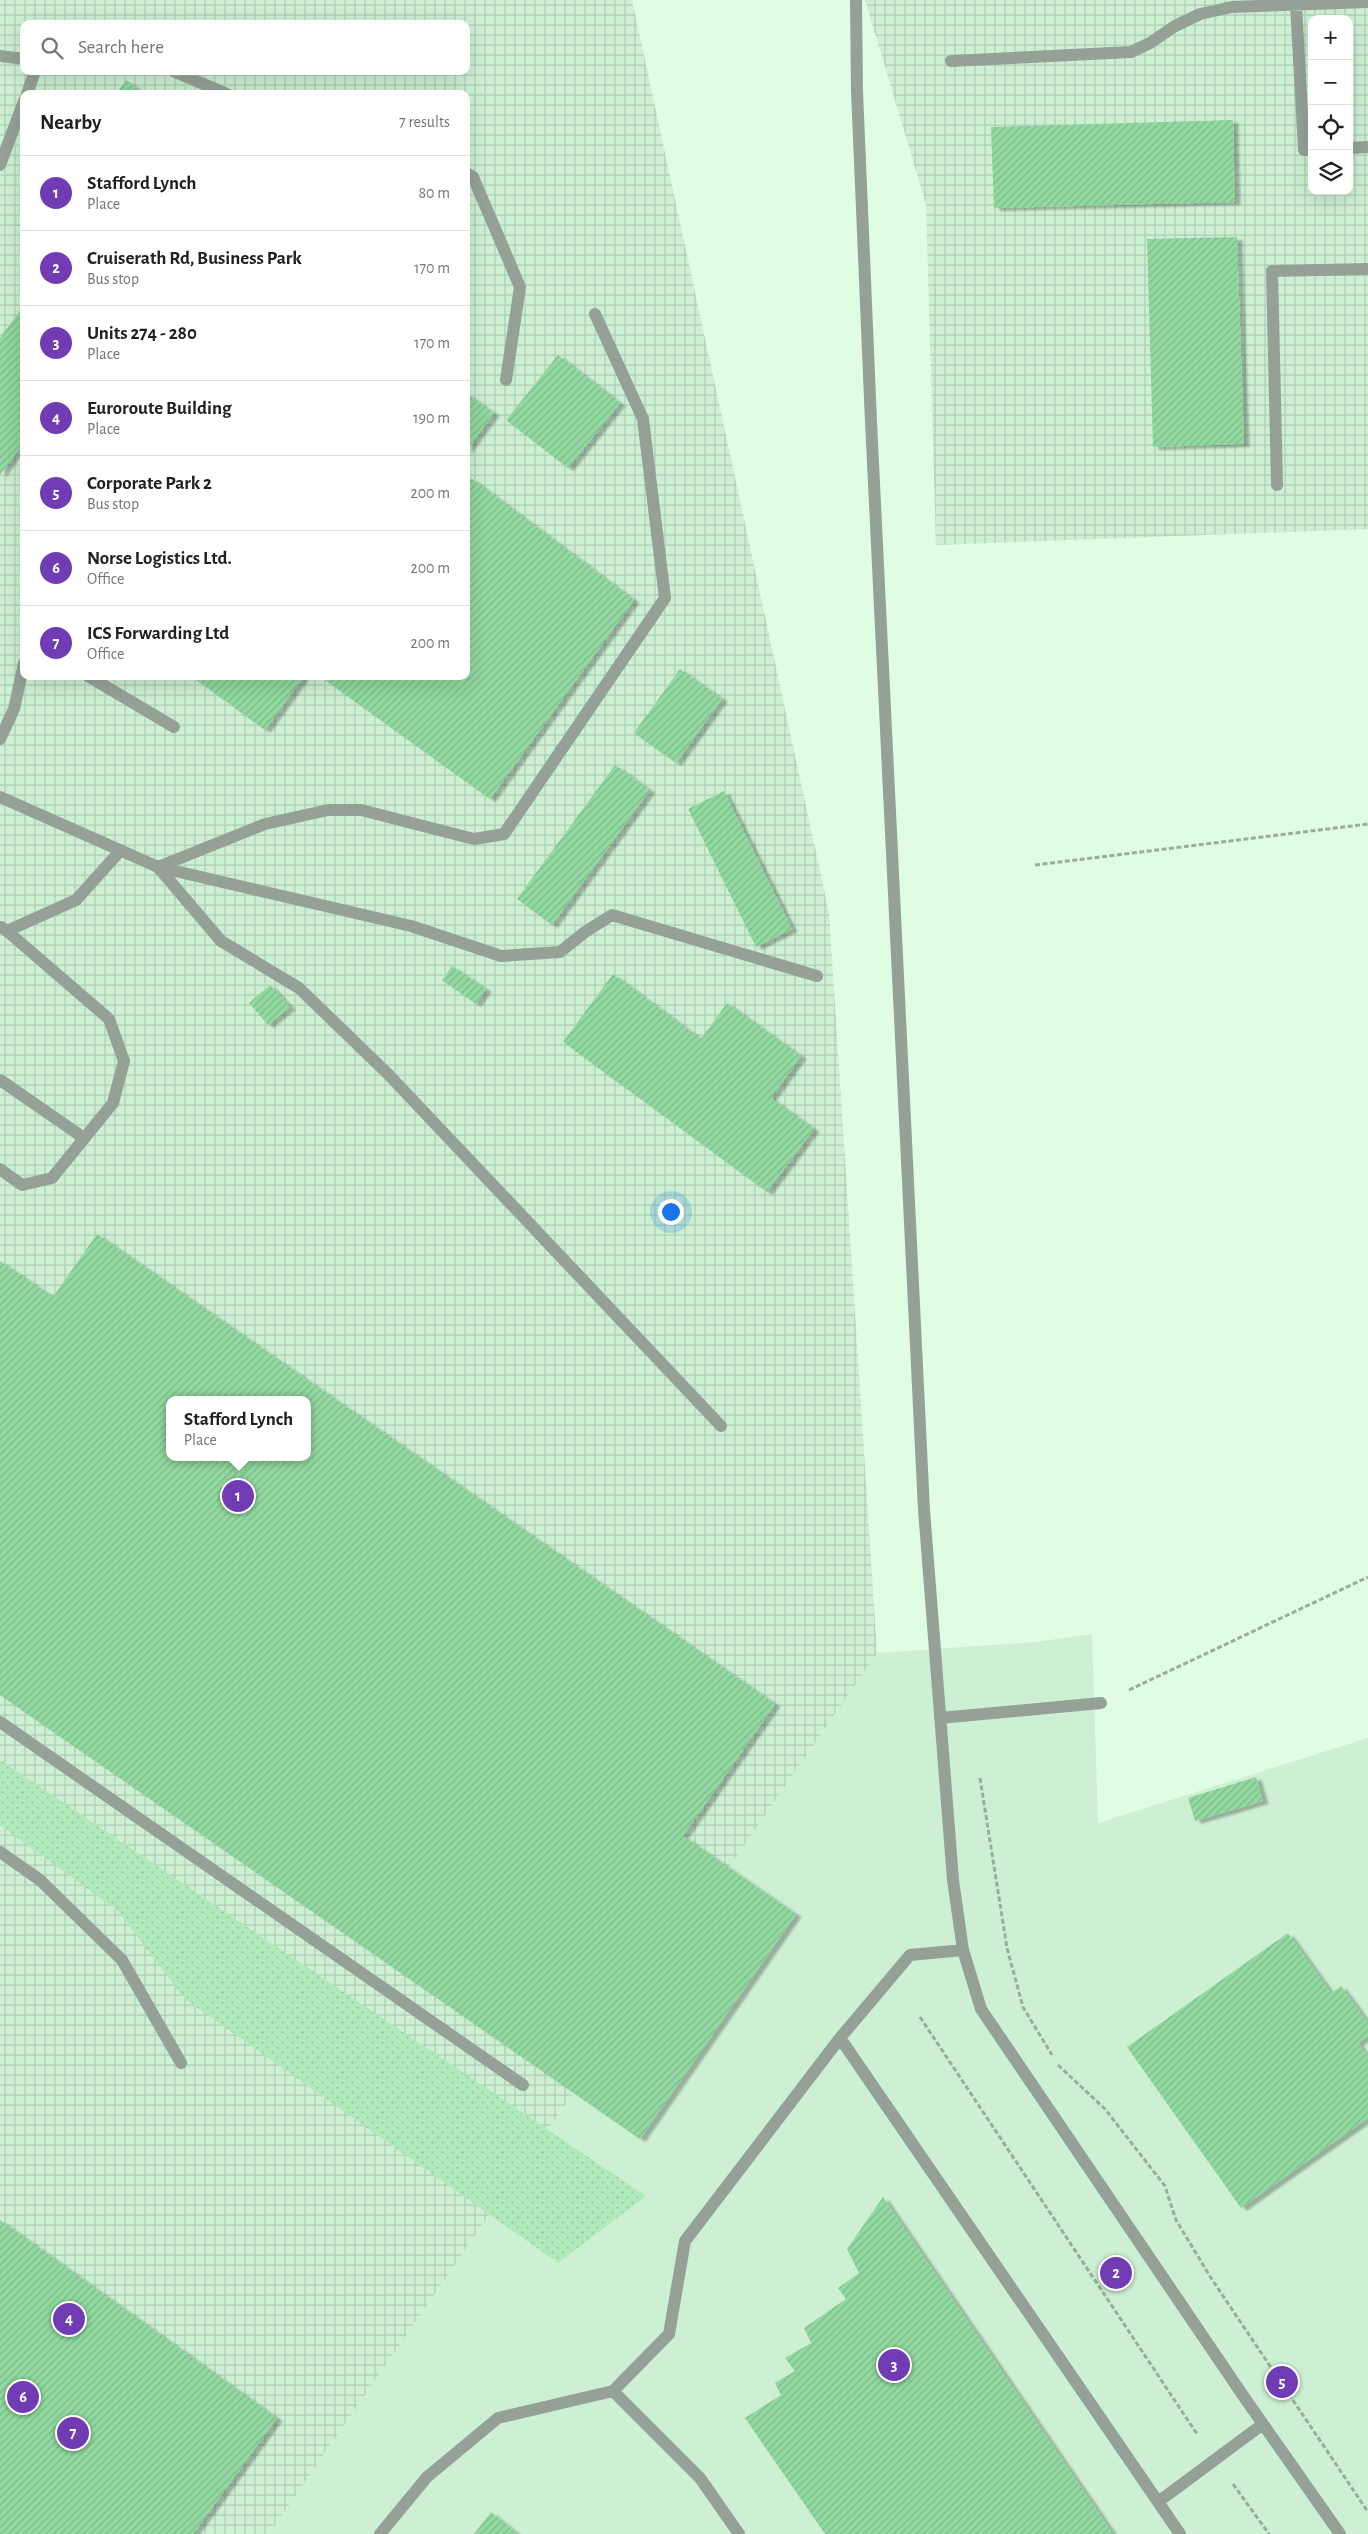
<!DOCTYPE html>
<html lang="en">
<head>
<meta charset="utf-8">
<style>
  body { margin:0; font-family:"Alegreya Sans",sans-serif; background:#f6f6f6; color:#202124 }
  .controls { position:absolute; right:15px; top:15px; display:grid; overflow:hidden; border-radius:10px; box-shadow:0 5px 20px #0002 }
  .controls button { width:45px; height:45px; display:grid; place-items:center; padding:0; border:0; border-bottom:1px solid #e0e0e0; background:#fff; color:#202124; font:25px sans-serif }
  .you { position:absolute; left:670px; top:1211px; width:18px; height:18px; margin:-12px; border:4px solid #fff; border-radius:50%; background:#1a73e8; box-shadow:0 0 0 8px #1a73e833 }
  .badge { display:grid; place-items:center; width:32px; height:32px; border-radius:50%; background:#713cb3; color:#fff; font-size:16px; font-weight:700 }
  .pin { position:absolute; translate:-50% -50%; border:2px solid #fff; box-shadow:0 1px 5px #0006 }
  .popup { position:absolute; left:166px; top:1396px; width:145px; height:65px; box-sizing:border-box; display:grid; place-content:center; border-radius:10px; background:#fff; filter:drop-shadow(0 1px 4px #0005); font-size:16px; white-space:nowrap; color:#757577 }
  .popup b { font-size:19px; color:#202124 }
  .popup::after { content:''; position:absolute; left:50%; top:100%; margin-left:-10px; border:10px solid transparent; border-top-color:#fff }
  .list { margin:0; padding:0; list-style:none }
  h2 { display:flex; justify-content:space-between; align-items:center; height:65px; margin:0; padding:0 20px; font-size:21px }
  h2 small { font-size:16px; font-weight:400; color:#757577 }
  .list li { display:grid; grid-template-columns:32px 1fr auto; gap:15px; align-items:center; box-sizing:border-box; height:75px; padding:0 20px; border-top:1px solid #e0e0e0 }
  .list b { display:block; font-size:19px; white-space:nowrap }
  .list p { margin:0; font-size:16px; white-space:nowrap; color:#757577 }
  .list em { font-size:16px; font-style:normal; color:#757577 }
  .icon { flex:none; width:28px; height:28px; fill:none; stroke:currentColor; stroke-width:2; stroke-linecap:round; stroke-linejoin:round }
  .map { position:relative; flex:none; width:1368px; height:2534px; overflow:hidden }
  .search { position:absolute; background:#fff; box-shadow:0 5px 20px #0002; left:20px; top:20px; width:450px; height:55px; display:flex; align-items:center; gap:12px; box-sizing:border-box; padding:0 18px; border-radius:10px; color:#757577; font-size:19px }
  .panel { position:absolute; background:#fff; box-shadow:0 5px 20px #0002; left:20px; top:90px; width:450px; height:590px; border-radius:10px }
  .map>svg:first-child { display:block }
  .built { fill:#cdf0d4 }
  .industrial { fill:url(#industrial-grid); fill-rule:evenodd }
  .grass { fill:url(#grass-dots) }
  .building { fill:url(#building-hatch); fill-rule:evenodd; filter:url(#shadow) }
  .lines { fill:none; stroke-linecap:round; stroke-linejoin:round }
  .path { stroke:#97ae9b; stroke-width:3; stroke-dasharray:5 2.5; stroke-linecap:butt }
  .minor { stroke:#95a197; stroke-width:12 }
</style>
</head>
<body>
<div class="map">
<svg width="1368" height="2534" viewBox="0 0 1368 2534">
  <defs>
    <pattern id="industrial-grid" width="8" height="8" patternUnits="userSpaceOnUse" patternTransform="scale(1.25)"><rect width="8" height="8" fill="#cdf0d4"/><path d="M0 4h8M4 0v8" fill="none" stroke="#afcdb5"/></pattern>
    <pattern id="grass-dots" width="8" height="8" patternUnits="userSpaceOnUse" patternTransform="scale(1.25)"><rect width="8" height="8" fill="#b0eabb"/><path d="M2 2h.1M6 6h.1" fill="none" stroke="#96c8a0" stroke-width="1.8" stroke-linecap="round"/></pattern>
    <pattern id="building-hatch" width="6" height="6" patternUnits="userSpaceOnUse" patternTransform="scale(1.25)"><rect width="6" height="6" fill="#91d9a0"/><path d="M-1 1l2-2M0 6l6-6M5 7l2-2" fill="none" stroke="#7cba89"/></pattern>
    <filter id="shadow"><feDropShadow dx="5.5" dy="3" stdDeviation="1" flood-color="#0004"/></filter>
  </defs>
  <rect width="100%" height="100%" fill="#dffce4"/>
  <path class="built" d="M1092,1634L1098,1823L1368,1738V2534H269L877,1653L1036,1642Z"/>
  <path class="industrial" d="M0,0H632L829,913L877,1653L269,2534H0ZM24,24H466V71H24ZM24,94H466V676H24ZM169,1400H307V1457H169Z
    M865,0H1368V529L936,545L926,204ZM1312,19H1349V191H1312Z"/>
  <path class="grass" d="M0,1760L646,2196L558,2263L185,1999L118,1911L0,1825Z"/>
  <path class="building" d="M126,80L146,94H116Z
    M1233,120L1235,202L994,208L991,127Z
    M1237,237L1244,444L1153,447L1147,239Z
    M24,305V442L0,475V338Z
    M558,355L620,403L568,468L506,420Z
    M466,393L494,413L466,451Z
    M471,478L634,600L490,799L325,680L328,676H466V484Z
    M680,669L722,699L676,763L634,733Z
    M191,676H304L265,730Z
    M615,765L650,790L552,925L517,899Z
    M724,791L792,929L756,947L688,809Z
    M452,966L486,989L476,1004L442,980Z
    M613,974L701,1039L727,1003L801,1056L771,1098L814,1129L767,1192L563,1042Z
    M270,985L290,1007L268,1025L249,1003Z
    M97,1234L775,1704L683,1836L796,1914L640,2139L0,1695V1261L53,1297ZM169,1400H307V1457H169Z
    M1256,1777L1263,1801L1195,1821L1188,1798Z
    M1288,1933L1331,1993L1341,1986L1368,2023V2036L1358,2043L1368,2057V2118L1241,2208L1127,2047Z
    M883,2197L1113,2534H825L745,2418L781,2395L775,2383L795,2371L785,2358L811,2343L804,2328L846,2299L838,2288L859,2273L847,2249Z
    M0,2220L277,2418L193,2534H0Z
    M491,2512L518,2534H474Z"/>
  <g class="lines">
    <path class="path" d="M1035,865L1368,824
      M1129,1690L1368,1577
      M980,1778L1007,1948L1023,2007L1052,2055
      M920,2017L1197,2434
      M1058,2065L1105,2109L1165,2186L1176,2220L1211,2278L1368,2512
      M1233,2484L1269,2534"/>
    <path class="minor" d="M856,0L857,91L871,422L924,1510L953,1880L963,1950L981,2009L1244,2397L1340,2534
      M1296,5L1304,150H1312
      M0,56L24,59
      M951,61L1131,52L1150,43L1175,26L1200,14L1232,7L1368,2
      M173,71L227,94
      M27,94L35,71
      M1349,148L1368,147
      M0,165L24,101
      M466,173L473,177L520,287L506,380
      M1277,485L1272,271L1368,269
      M88,676L174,727
      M0,739L14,709L24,663
      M0,797L158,867L411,926L501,956L560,952L585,932L612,915L817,976
      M158,867L265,824L328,810H361L474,839L504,834L665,598L643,419L595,314
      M158,867L221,941L299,988L388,1074L721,1426
      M1,927L7,931L76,900L121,850
      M0,1080L84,1138
      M0,1169L22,1185L52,1178L113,1103L124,1061L109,1019L7,931
      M940,1718L1101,1703
      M0,1722L523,2085
      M0,1852L40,1880L122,1960L181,2063
      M840,2038L1180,2534
      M613,2391L669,2334L685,2241L840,2038L910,1955L963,1950
      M1158,2502L1263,2424
      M380,2534L427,2477L498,2418L613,2391L700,2478L739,2534"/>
  </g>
</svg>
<div class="controls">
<button>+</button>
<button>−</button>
<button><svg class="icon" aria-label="locate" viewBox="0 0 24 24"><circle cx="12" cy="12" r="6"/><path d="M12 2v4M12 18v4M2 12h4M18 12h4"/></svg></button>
<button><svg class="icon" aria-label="layers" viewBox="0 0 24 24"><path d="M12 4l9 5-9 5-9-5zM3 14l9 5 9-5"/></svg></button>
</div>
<div class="you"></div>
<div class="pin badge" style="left:238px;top:1496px">1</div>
<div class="popup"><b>Stafford Lynch</b>Place</div>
<div class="pin badge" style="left:1116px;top:2273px">2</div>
<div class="pin badge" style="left:894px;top:2365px">3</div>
<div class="pin badge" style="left:69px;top:2319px">4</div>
<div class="pin badge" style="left:1282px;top:2382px">5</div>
<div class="pin badge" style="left:23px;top:2397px">6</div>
<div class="pin badge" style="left:73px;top:2433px">7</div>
<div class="search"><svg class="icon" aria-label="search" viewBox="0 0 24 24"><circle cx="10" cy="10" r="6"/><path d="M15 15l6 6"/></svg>Search here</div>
<section class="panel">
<h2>Nearby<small>7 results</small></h2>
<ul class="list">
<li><span class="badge">1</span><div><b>Stafford Lynch</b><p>Place</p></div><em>80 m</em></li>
<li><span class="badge">2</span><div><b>Cruiserath Rd, Business Park</b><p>Bus stop</p></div><em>170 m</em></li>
<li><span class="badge">3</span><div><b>Units 274 - 280</b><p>Place</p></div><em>170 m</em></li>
<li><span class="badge">4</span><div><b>Euroroute Building</b><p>Place</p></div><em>190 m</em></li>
<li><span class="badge">5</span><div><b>Corporate Park 2</b><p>Bus stop</p></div><em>200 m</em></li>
<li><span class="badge">6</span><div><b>Norse Logistics Ltd.</b><p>Office</p></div><em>200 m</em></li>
<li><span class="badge">7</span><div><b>ICS Forwarding Ltd</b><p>Office</p></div><em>200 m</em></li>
</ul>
</section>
</div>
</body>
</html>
